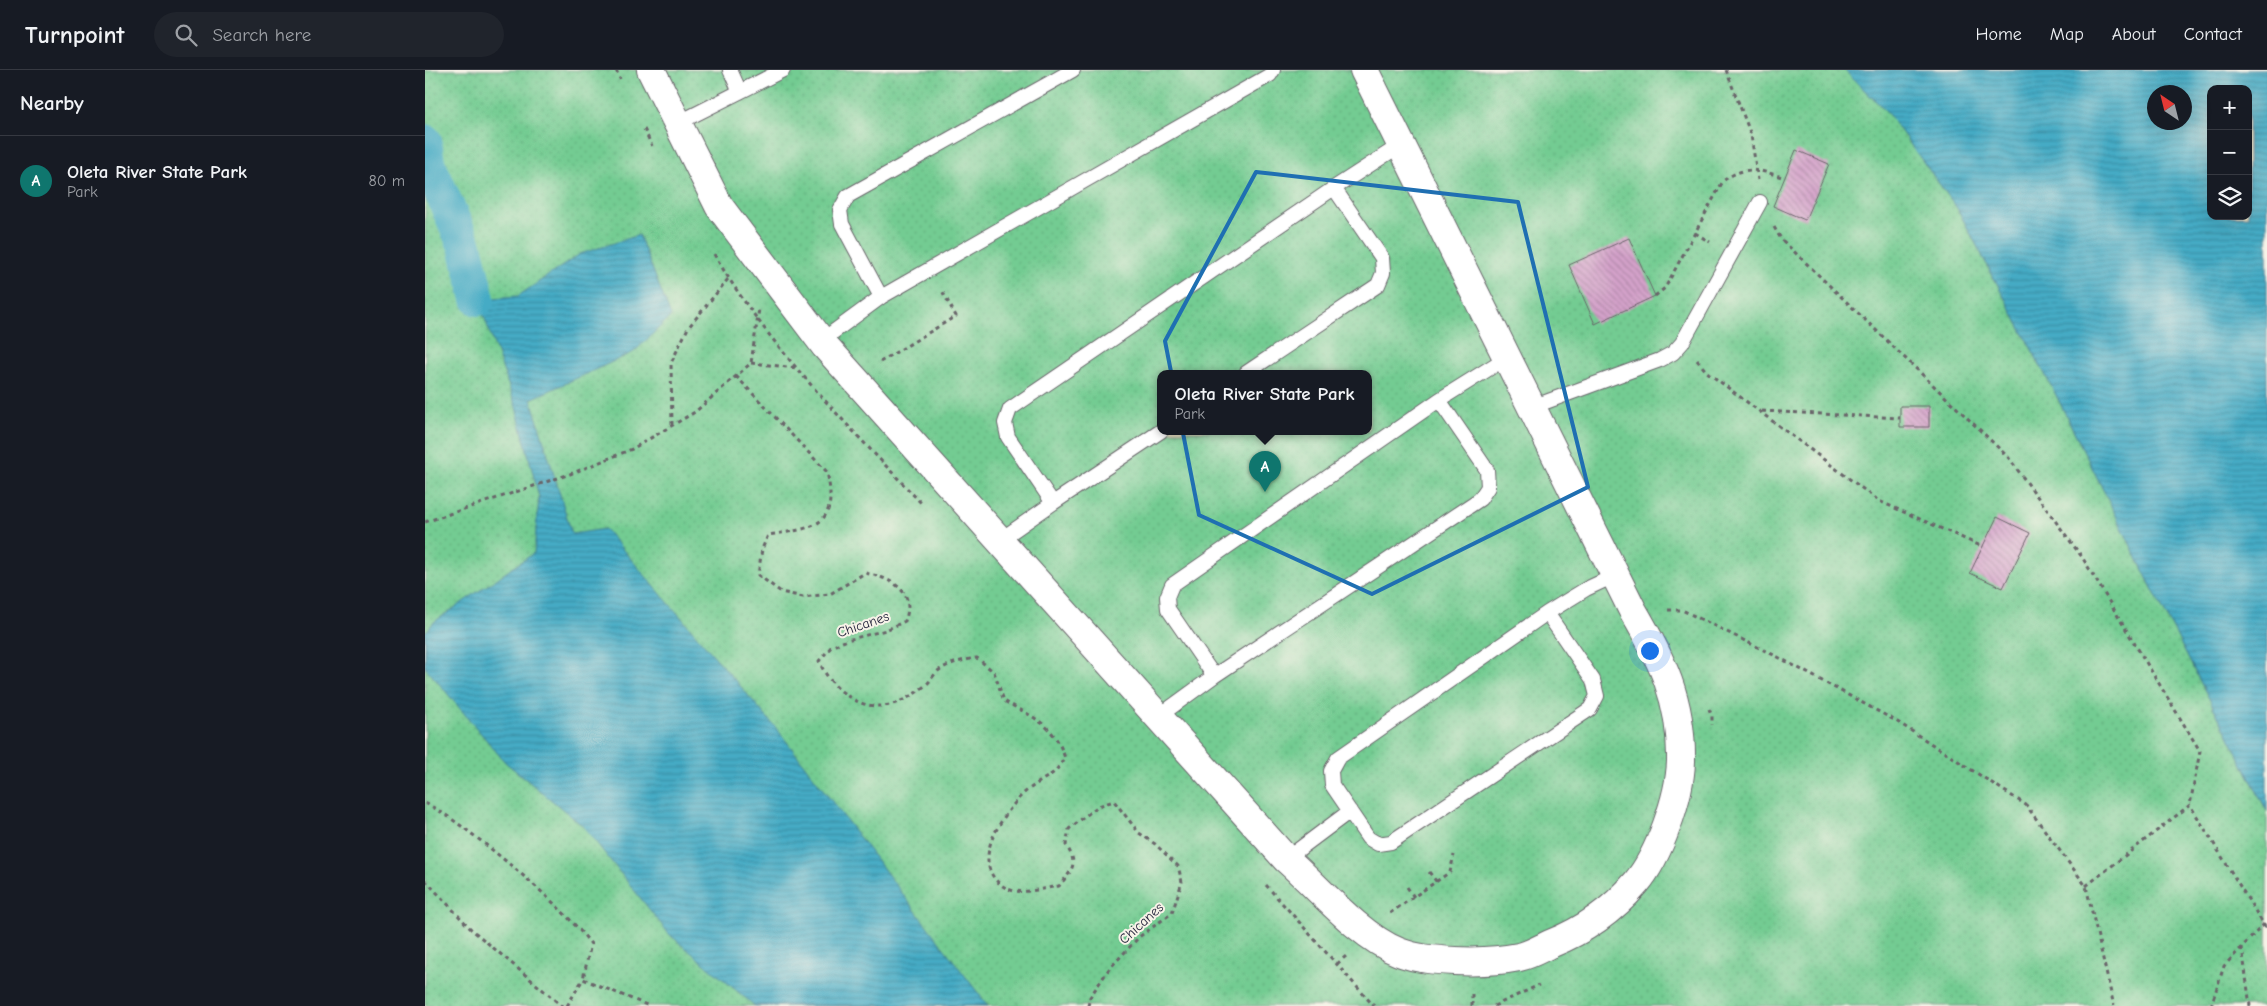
<!DOCTYPE html>
<html lang="en">
<head>
<meta charset="utf-8">
<style>
  body { margin:0; font-family:"Comic Neue",sans-serif; background:#20242c; color:#f1f3f6 }
  .controls { position:absolute; right:15px; top:15px; display:grid; overflow:hidden; border-radius:10px; box-shadow:0 5px 20px #0002 }
  .controls button { width:45px; height:45px; display:grid; place-items:center; padding:0; border:0; border-bottom:1px solid #363941; background:#171b24; color:#f1f3f6; font:25px sans-serif }
  .compass { position:absolute; left:1722px; top:15px; width:45px; height:45px; border-radius:50%; background:#171b24; box-shadow:0 5px 20px #0002; rotate:325deg }
  .you { position:absolute; left:1224px; top:580px; width:18px; height:18px; margin:-12px; border:4px solid #fff; border-radius:50%; background:#1a73e8; box-shadow:0 0 0 8px #1a73e833 }
  .badge { display:grid; place-items:center; width:32px; height:32px; border-radius:50%; background:#0f766e; color:#fff; font-size:16px; font-weight:700 }
  .pin { position:absolute; translate:-50% -41px; filter:drop-shadow(0 1px 2px #0008) }
  .pin::after { content:''; position:absolute; top:26px; width:18px; height:15px; background:inherit; clip-path:polygon(0 0,100% 0,50% 100%) }
  .popup { position:absolute; left:732px; top:300px; width:215px; height:65px; box-sizing:border-box; display:grid; place-content:center; border-radius:10px; background:#171b24; filter:drop-shadow(0 1px 4px #0005); font-size:16px; white-space:nowrap; color:#9ea1a6 }
  .popup b { font-size:19px; color:#f1f3f6 }
  .popup::after { content:''; position:absolute; left:50%; top:100%; margin-left:-10px; border:10px solid transparent; border-top-color:#171b24 }
  .list { margin:0; padding:0; list-style:none }
  h2 { display:flex; justify-content:space-between; align-items:center; height:65px; margin:0; padding:0 20px; font-size:21px }
  h2 small { font-size:16px; font-weight:400; color:#9ea1a6 }
  .list li { display:grid; grid-template-columns:32px 1fr auto; gap:15px; align-items:center; box-sizing:border-box; height:90px; padding:0 20px; border-top:1px solid #363941 }
  .list b { display:block; font-size:19px; white-space:nowrap }
  .list p { margin:0; font-size:16px; white-space:nowrap; color:#9ea1a6 }
  .list em { font-size:16px; font-style:normal; color:#9ea1a6 }
  .icon { flex:none; width:28px; height:28px; fill:none; stroke:currentColor; stroke-width:2; stroke-linecap:round; stroke-linejoin:round }
  .map { position:relative; flex:none; width:1842px; height:936px; overflow:hidden }
  header { display:flex; align-items:center; gap:30px; box-sizing:border-box; height:70px; padding:0 25px; background:#171b24; border-bottom:1px solid #363941 }
  header strong { font-size:24px }
  nav { display:flex; gap:28px; margin-inline-start:auto; font-size:18px }
  .search { width:350px; height:45px; background:#20242c; display:flex; align-items:center; gap:12px; box-sizing:border-box; padding:0 18px; border-radius:28px; color:#9ea1a6; font-size:19px }
  main { display:flex }
  aside { flex:1; background:#171b24 }
  .map>svg:first-child { display:block }
  .park { fill:url(#park-dots); stroke:#4a7766; fill-rule:evenodd }
  .water { fill:url(#water-rules); stroke:#346680; fill-rule:evenodd }
  .lines { fill:none; stroke-linecap:round; stroke-linejoin:round }
  .canal { stroke:#45abc5; stroke-width:34 }
  .building { fill:url(#building-back-hatch) }
  .lane-casing { stroke:#69656a; stroke-width:16 }
  .street-casing { stroke:#69656a; stroke-width:30 }
  .path { stroke:#69656a; stroke-width:3; stroke-dasharray:4 4; stroke-linecap:butt }
  .lane { stroke:#fff; stroke-width:14 }
  .street { stroke:#fff; stroke-width:28 }
  .marked { fill:none; stroke:#1f6fb2; stroke-width:4; stroke-linejoin:round }
  .labels { text-anchor:middle; stroke-width:4; stroke-linejoin:round; paint-order:stroke }
  .street-label { font-size:14px; fill:#22223b; stroke:#f7f3e8 }
</style>
</head>
<body>
<header>
<strong>Turnpoint</strong>
<div class="search"><svg class="icon" aria-label="search" viewBox="0 0 24 24"><circle cx="10" cy="10" r="6"/><path d="M15 15l6 6"/></svg>Search here</div>
<nav><a>Home</a><a>Map</a><a>About</a><a>Contact</a></nav>
</header>
<main>
<aside>
<h2>Nearby<small></small></h2>
<ul class="list">
<li><span class="badge">A</span><div><b>Oleta River State Park</b><p>Park</p></div><em>80 m</em></li>
</ul>
</aside>
<div class="map">
<svg width="1842" height="936" viewBox="0 0 1842 936">
  <defs>
    <pattern id="park-dots" width="8" height="8" patternUnits="userSpaceOnUse" patternTransform="scale(1.25)"><rect width="8" height="8" fill="#73cc92"/><path d="M2 2h.1M6 6h.1" fill="none" stroke="#63af7f" stroke-width="1.8" stroke-linecap="round"/></pattern>
    <pattern id="water-rules" width="6" height="5" patternUnits="userSpaceOnUse" patternTransform="scale(1.25)"><rect width="6" height="5" fill="#45abc5"/><path d="M0 2.5h6" fill="none" stroke="#398ba1"/></pattern>
    <pattern id="building-back-hatch" width="6" height="6" patternUnits="userSpaceOnUse" patternTransform="scale(1.25)"><rect width="6" height="6" fill="#d4a2ca"/><path d="M-1 5l2 2M0 0l6 6M5-1l2 2" fill="none" stroke="#ac84a5"/></pattern>
  </defs>
  <rect width="100%" height="100%" fill="#f7f3e8"/>
  <filter id="ink" filterUnits="userSpaceOnUse"><feTurbulence type="fractalNoise" baseFrequency=".02" numOctaves="2"/><feDisplacementMap in="SourceGraphic" scale="10" xChannelSelector="R" yChannelSelector="G"/><feConvolveMatrix kernelMatrix="1 2 1 2 8 2 1 2 1" color-interpolation-filters="sRGB"/></filter>
  <filter id="wash" filterUnits="userSpaceOnUse"><feTurbulence type="fractalNoise" baseFrequency=".0096" numOctaves="4" result="noise"/><feDisplacementMap in="SourceGraphic" scale="20" xChannelSelector="R" yChannelSelector="G"/><feGaussianBlur stdDeviation="1.12" result="paint"/><feColorMatrix in="noise" values="0 0 0 0 0 0 0 0 0 0 0 0 0 0 0 0 0 1.4 0 .05"/><feComposite in="paint" operator="in"/></filter>
  <g filter="url(#wash)">
    <rect width="100%" height="100%" fill="#ece1c0"/>
    <path class="park" d="M0,0H1419L1461,41L1532,138L1632,327L1727,518L1842,741V936H0ZM736,303H944V361H736Z"/>
    <path class="water" d="M1419,0H1842V741L1727,518L1632,327L1532,138L1461,41ZM1786,19H1823V146H1786ZM1730,22H1760V52H1730Z
      M214,165L246,246L209,282L106,329L147,464L180,459L352,659L563,936H330L244,864L158,756L80,692L0,597V563L9,552L109,483L114,427L91,337L53,229L93,226L155,184Z"/>
    <g class="lines">
      <path class="canal" d="M0,71L3,93L40,176L53,229"/>
    </g>
    <g id="blocks">
      <path class="building" d="M1371,80L1404,94L1380,150L1348,136Z
        M1204,168L1230,226L1170,254L1144,195Z
        M1475,336H1504V357H1475Z
        M1572,447L1605,463L1578,518L1545,503Z"/>
    </g>
  </g>
  <g filter="url(#ink)">
    <use href="#blocks" fill-opacity="0" stroke="#69656a" stroke-width="1"/>
    <g class="lines">
      <defs>
        <path id="lane" d="M305,0L315,22
          M648,0L423,126L415,140L417,154L456,227L845,5L848,0
          M251,54L358,0
          M396,271L456,227
          M821,303L953,215L958,203L957,188L909,118
          M1014,330L1062,400L1063,417L1055,429L789,606L743,539L742,527L747,515L1014,330L1081,288
          M1107,337L1235,290L1248,283L1257,273L1335,132
          M736,361L628,433L583,367L580,353L585,339L909,118L977,74
          M575,470L628,433
          M1122,543L1168,610L1172,626L1165,639L966,772L953,774L943,768L907,715L906,701L913,688L1122,543L1161,519L1191,505
          M734,646L789,606
          M861,789L925,741"/>
        <path id="street" d="M226,0L294,136L400,276L861,789C894,818 934,866 974,882C992,889 1011,890 1030,891C1051,892 1074,891 1094,887C1105,885 1116,878 1125,874C1158,861 1188,840 1211,813C1234,786 1255,727 1256,691C1257,630 1237,590 1207,539L939,0"/>
      </defs>
      <use href="#lane" class="lane-casing"/>
      <use href="#street" class="street-casing"/>
      <path class="path" d="M191,0L195,9
        M1301,0L1326,65L1333,110
        M219,59L227,76
        M1349,157L1356,169L1583,387L1657,487L1775,681L1765,735
        M1270,163L1285,172
        M289,184C343,277 423,355 497,434
        M1230,226L1240,218L1298,111C1321,94 1335,100 1360,108
        M1272,290L1282,302L1454,431L1558,477
        M455,292L531,246L516,219
        M326,293L372,298
        M311,306L402,402C414,457 390,458 343,465L337,479L333,505L356,522L378,527L405,524L440,503C465,508 492,520 480,551L461,560L422,570L406,577L394,591C401,607 411,619 426,628C454,645 480,633 503,613C507,609 510,602 516,599C527,592 540,590 552,588L569,602L579,631C608,647 629,654 640,688C636,693 633,699 628,703C617,711 604,717 594,728C577,748 550,784 570,809C575,815 581,819 589,821C604,823 619,818 634,816C647,800 654,795 641,775L644,759L673,736L689,731L714,763L730,774L753,796L757,812L747,843L714,867L684,899L665,927L663,936
        M1337,341L1475,348
        M247,355L246,293L263,258L303,209
        M0,452L145,404L207,379L270,342L326,293L334,239
        M1243,540H1257L1353,587L1471,651L1601,735L1661,816L1689,936
        M1284,639L1287,646V655
        M0,733C22,744 40,759 60,774C98,805 136,836 166,874L158,909
        M1004,802L1011,811
        M0,810L46,859L137,936
        M841,815L949,936
        M1661,816L1765,735L1842,860
        M982,817L989,827
        M965,843L1025,802L1029,785
        M1817,877L1825,936
        M912,894L921,886
        M142,936L158,909L224,936
        M1047,936V922
        M1069,936L1114,915
        M1786,936L1799,896L1839,854"/>
      <use href="#lane" class="lane"/>
      <use href="#street" class="street"/>
    </g>
  </g>
  <path class="marked" d="M831,102L1093,132L1163,417L947,524L774,445L740,271Z"/>
  <g class="labels">
    <g class="street-label">
      <text transform="translate(438 554) rotate(-19)" y="5">Chicanes</text>
      <text transform="translate(716 853) rotate(-42)" y="5">Chicanes</text>
    </g>
  </g>
</svg>
<div class="controls">
<button>+</button>
<button>−</button>
<button><svg class="icon" aria-label="layers" viewBox="0 0 24 24"><path d="M12 4l9 5-9 5-9-5zM3 14l9 5 9-5"/></svg></button>
</div>
<svg class="compass" viewBox="-18 -18 36 36"><path d="M0-13l5 13h-10z" fill="#e53935"/><path d="M0 13l5-13h-10z" fill="#9ea1a6"/></svg>
<div class="you"></div>
<div class="pin badge" style="left:840px;top:422px">A</div>
<div class="popup"><b>Oleta River State Park</b>Park</div>
</div>
</main>
</body>
</html>
